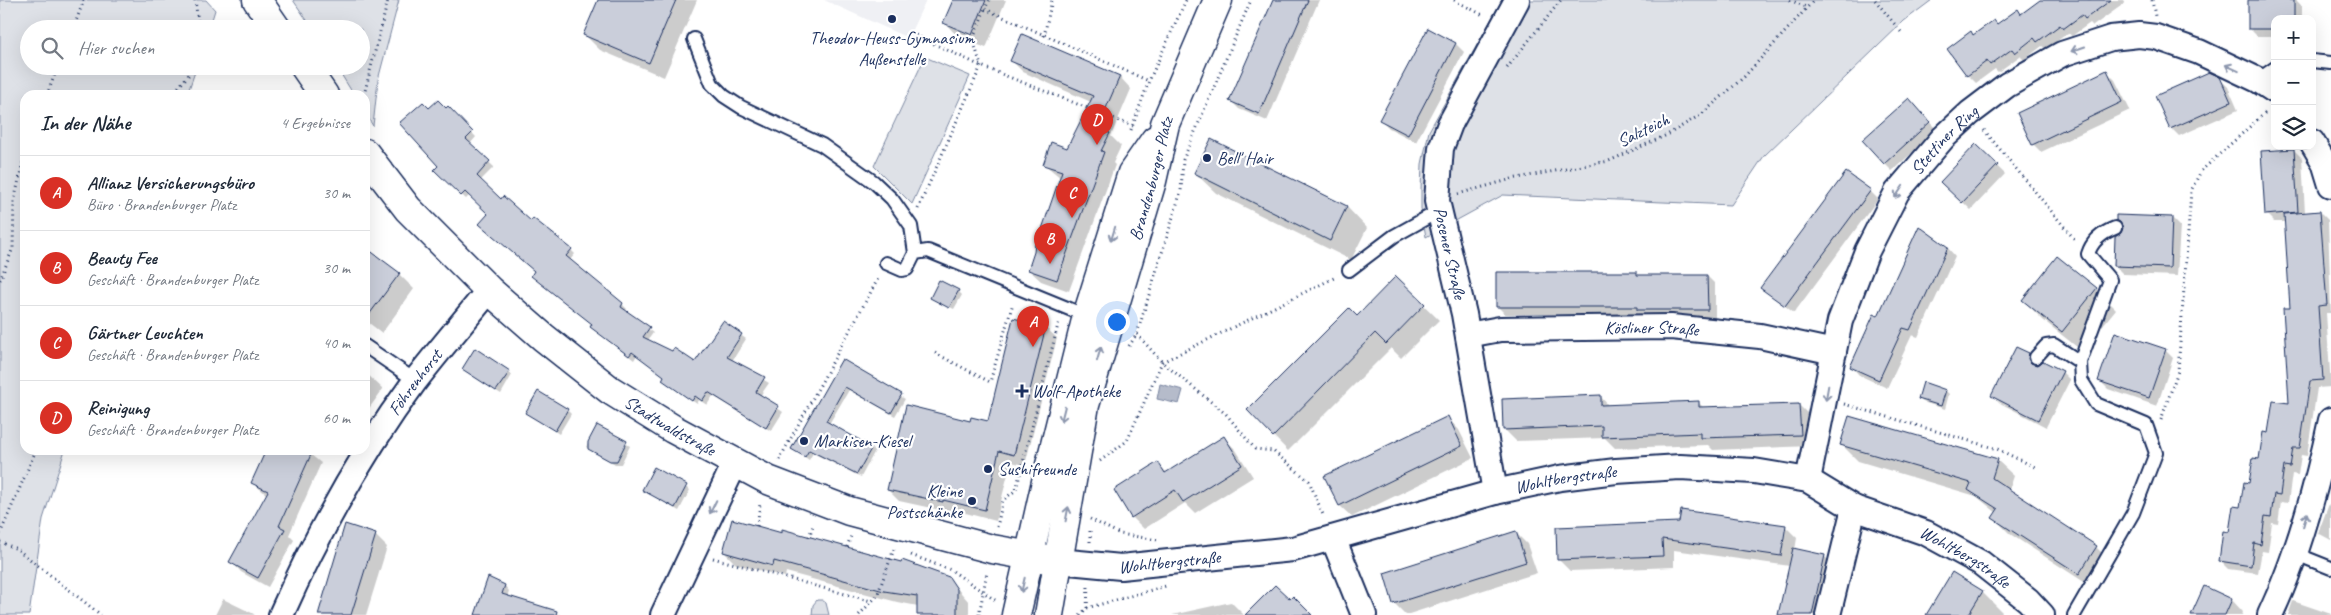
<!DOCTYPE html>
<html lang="de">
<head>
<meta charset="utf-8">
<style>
  body { margin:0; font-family:Caveat,sans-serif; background:#f2f2f3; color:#1f2937 }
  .controls { position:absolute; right:15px; top:15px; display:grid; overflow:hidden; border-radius:10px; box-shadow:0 5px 20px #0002 }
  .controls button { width:45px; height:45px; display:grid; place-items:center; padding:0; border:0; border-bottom:1px solid #e0e1e3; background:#fff; color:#1f2937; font:25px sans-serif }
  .you { position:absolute; left:1116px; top:321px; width:18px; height:18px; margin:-12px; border:4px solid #fff; border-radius:50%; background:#1a73e8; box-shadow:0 0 0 8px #1a73e833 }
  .badge { display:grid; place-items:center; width:32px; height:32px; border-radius:50%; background:#d93025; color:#fff; font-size:16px; font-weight:700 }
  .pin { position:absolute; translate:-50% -41px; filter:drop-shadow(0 1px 2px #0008) }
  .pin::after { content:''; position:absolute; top:26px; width:18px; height:15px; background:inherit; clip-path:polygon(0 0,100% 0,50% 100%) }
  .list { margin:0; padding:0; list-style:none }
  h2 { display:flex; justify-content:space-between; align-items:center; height:65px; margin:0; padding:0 20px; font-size:21px }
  h2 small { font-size:16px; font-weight:400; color:#747a83 }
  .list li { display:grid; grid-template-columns:32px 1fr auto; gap:15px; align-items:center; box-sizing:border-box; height:75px; padding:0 20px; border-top:1px solid #e0e1e3 }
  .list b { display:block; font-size:19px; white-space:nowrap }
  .list p { margin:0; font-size:16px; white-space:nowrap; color:#747a83 }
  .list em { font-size:16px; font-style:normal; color:#747a83 }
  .icon { flex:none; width:28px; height:28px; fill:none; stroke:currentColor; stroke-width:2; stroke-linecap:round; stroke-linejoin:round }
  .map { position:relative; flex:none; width:2331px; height:615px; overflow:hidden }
  .search { position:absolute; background:#fff; box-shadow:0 5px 20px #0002; left:20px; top:20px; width:350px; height:55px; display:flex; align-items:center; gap:12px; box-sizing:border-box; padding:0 18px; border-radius:28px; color:#747a83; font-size:19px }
  .panel { position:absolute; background:#fff; box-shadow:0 5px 20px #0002; left:20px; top:90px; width:350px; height:365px; border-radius:15px }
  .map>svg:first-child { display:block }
  .built { fill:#eff0f4 }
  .green { fill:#dee1e7; stroke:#7c88a2 }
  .water { fill:#b5bbca; stroke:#77839f }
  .shadow { fill:#0003 }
  .building { fill:#caceda; stroke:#1b2f5e }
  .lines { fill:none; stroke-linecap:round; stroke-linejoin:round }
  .service-casing { stroke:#1b2f5e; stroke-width:16 }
  .minor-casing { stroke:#1b2f5e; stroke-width:28 }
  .tertiary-casing { stroke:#1b2f5e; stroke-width:31 }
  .path { stroke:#1b2f5e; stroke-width:3; stroke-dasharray:1 4; stroke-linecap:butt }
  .service { stroke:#fff; stroke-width:12 }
  .minor { stroke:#fff; stroke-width:24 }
  .tertiary { stroke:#fff; stroke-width:28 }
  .oneway { stroke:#8d97ae }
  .poi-dot { fill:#1b2f5e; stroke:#fff; stroke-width:2 }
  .labels { text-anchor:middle; stroke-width:4.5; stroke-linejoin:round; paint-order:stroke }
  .poi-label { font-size:18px; fill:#1b2f5e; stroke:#fff; text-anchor:start }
  .street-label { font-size:18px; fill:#1b2f5e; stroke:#fff }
</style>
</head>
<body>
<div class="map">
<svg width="2331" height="615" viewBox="0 0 2331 615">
  <rect width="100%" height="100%" fill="#fff"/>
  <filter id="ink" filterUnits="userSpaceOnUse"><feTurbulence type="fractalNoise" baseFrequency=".02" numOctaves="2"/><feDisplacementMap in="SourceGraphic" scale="10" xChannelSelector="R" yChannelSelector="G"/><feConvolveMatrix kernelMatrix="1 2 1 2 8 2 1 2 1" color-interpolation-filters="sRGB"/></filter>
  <g filter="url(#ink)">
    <path class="built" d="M824,0H926L908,38Z"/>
    <path class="green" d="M0,0H206L215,10L209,29H29V66H197L187,95H25V450H65L43,519L29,615H0Z
      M293,0H399L378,80L373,126L365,113V95H354L336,66H361V29H313Z
      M1502,0H1932L1904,21L1764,156L1731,205L1503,195L1426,237L1421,209V189L1422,164L1429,131Z
      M925,57L970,76L912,204L874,166Z
      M817,600H822L826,603L829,615H812L813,605Z"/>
    <path class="water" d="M1160,384L1183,390L1179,404L1157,399Z"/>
    <path class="shadow" d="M599,0H697L664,77L600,50L585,35Z
      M954,0H1006L986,48L958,37L945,23Z
      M1274,0H1319L1267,121L1239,109L1231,101Z
      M2042,0H2123L2125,3L2093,26L2090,23L2072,36L2068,33L2046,49L2042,46L2024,60L2020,56L1998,72L1995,69L1976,83L1968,75L1974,36L1997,25L2018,11L2022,15Z
      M2249,0H2296L2302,6V19H2275V36H2257L2249,28Z
      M1428,30L1456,44L1464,52L1416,142L1389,128L1381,120Z
      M1022,35L1120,77L1131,89L1111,136L1121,146L1113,163L1115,165L1069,291L1041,281L1029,270L1061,178L1044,164L1068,149L1091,102L1023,72L1011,60Z
      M2107,72L2115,80L2130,110L2041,152L2033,144Z
      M2219,78L2228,87L2238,110L2179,136L2171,128Z
      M448,108L476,137L470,144L494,167L480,181L501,201L571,250L575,254L570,260L622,304L627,309L625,311L653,333L648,340L696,364L724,323L746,339L732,361L769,383L760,396L783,412L771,431L713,396L707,405L699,400L697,404L668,384L663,380L665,376L637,355L634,360L596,331L593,325L536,272L489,214L470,195L466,199L440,175L429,110Z
      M1916,108L1937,130L1892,171L1884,163Z
      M1212,140L1347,207L1367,228L1351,260L1216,193L1195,173Z
      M1976,146L2005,174L1971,210L1942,182Z
      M2294,150L2302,158L2305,213L2320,212L2328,220L2331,313H2326L2331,387L2317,388L2307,456L2301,455L2298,475L2292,474L2288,503L2281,502L2278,524L2272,523L2268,552L2262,551L2258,573L2228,569L2220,561L2269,434L2291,405L2292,309L2286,222H2274L2266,214Z
      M1870,191L1878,199L1794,313L1762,288Z
      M2172,218L2180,226L2177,276L2123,274L2115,266L2123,226L2117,219Z
      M1947,247L1955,256L1918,337L1912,335L1887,388L1859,375L1852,367L1879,318Z
      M365,249L399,274L414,289L382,333L365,320Z
      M1637,273L1640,276H1707L1715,284V318H1646L1643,314H1505L1497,306Z
      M1396,278L1439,320L1401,358L1391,348L1288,451L1248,410L1357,318Z
      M2096,289L2116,309L2082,351L2043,320L2023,300Z
      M958,291L962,295L954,309L931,298Z
      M1045,327L1057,338L1025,465L1011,462L996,521L954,510V513L899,501L888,490L971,423L988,422Z
      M2165,350L2173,358L2157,406L2108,389L2100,381Z
      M2028,354L2036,362V366L2062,372L2070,380L2046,427L2000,403L1992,395Z
      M842,361L905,399L895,416L849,390L829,424L875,451L861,477L813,453L809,460L792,448Z
      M365,372L383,389L365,414Z
      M467,372H509L512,375L501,394Z
      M1946,391L1949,394L1945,409L1923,402L1919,399Z
      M1600,396L1609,406L1698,402L1704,408L1799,405L1811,417L1812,446L1713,450L1708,445L1615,448L1605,438L1516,441L1504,429Z
      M567,410L571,414L559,434L526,412Z
      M1448,418L1459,430L1473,458L1352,517L1340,506L1326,477Z
      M597,427L630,446L621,464H615L586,447Z
      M1224,438L1236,450L1253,477L1195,513L1185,503L1144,529L1132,517L1158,464L1167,473Z
      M1842,445L1997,460L2014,476L2009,491L2096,547L2112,563L2095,589L2010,534L1994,518L1997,513L1976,496L1858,461Z
      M268,450H305L321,463L289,535L294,540L268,587L241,572L231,561L267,495L253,483Z
      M655,469L690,490L679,511L644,490Z
      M2329,504H2331V540L2318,533Z
      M1680,524L1785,526L1797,538L1795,550L1824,556L1839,571L1830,615H1780L1790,566L1674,550V567L1570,571L1558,559Z
      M1515,532L1527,544L1537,573L1406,615L1394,603Z
      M375,535L387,547L366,615H319Z
      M724,552L901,563L948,578L969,602V615H918V606L897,602L786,572L785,577L736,564Z
      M489,578L505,586L509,591L507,597L561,615H477Z
      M2205,588L2232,600L2243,612L2242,615H2192Z
      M1982,592L2002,612L2000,615H1927Z
      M223,599L252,613L255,615H215Z
      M2293,601L2331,614V615H2288Z
      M1231,602L1244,615H1172Z"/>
    <path class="building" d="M598,0H676L649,63L583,35Z
      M953,0H986L972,35L943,23Z
      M1273,0H1308L1259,114L1229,101Z
      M2040,0H2111L2085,19L2082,15L2063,29L2060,25L2037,42L2034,38L2015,53L2012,49L1990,65L1987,61L1967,76L1947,49L1971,31L1973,35L1994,20L1997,24L2018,9L2021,14Z
      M2248,0H2294V19H2275V29H2248Z
      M1428,28L1456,43L1408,135L1379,120Z
      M1022,34L1120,76L1097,129L1110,133L1101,151L1104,152L1057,280L1028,270L1034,252L1035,244L1042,229L1062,171L1043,165L1051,142L1067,148L1093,96L1010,61Z
      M2107,70L2122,102L2032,145L2017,113Z
      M2209,72L2220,77L2231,102L2170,129L2155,96Z
      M1909,98L1930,122L1884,164L1862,140Z
      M438,100L446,108L448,106L473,132L466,139L490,161L477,176L501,199L503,196L531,221L533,218L572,249L566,256L623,303L621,307L650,327L643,337L672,351L674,348L695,362L723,321L742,334L727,357L765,377L756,392L779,406L766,428L708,392L702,401L695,396L692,401L662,380L664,376L632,352L629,356L590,327L592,324L531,276L534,271L479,224L488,214L465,192L461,196L434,170L438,166L399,123L423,102L429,108Z
      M1211,139L1347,206L1330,241L1194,173Z
      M1976,144L1998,165L1962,203L1940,182Z
      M2294,149L2298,212L2265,215L2261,151Z
      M1846,172L1871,190L1785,306L1760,288Z
      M2320,211L2327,305L2318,306L2323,380L2310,381L2300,448H2293L2290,467L2284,466L2280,495L2274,494L2271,517L2265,516L2261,545L2254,543L2251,566L2219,561L2223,531L2229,532L2233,506L2240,507L2244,482L2249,483L2253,458L2259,459L2263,432L2268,433L2273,401L2289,403L2283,308H2290L2284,214Z
      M2116,215L2172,217L2170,268L2114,266L2115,237L2121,233L2123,228L2120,222L2116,220Z
      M1919,226L1948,247L1910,330L1903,328L1879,380L1850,367L1874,314L1878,316Z
      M365,247L400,273L365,320Z
      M2057,256L2097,288L2062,332L2022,300Z
      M1496,272H1637V275H1707L1708,310H1637V307H1496Z
      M1396,276L1425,304L1386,344L1375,333L1273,437L1247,410L1349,308L1357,316Z
      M939,280L959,290L949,308L930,298Z
      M1013,318L1046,326L1014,455L999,451L985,510L943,500V502L887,490L906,405L970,421L971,417L988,421Z
      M2115,332L2166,349L2149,398L2098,381Z
      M2016,347L2029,353L2028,359L2031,363L2038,365L2043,361L2063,371L2038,420L1991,396Z
      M475,348L510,371L496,391L462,369Z
      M842,359L902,394L891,413L845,387L826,421L872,447L857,474L809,450L805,457L791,449Z
      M1923,382L1946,390L1941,406L1918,399Z
      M538,391L568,409L555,431L525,413Z
      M1601,395V405L1699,401V407L1799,404L1801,435L1700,438V433L1602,437V426L1503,430L1502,399Z
      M1448,416L1462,446L1339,506L1324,476Z
      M1849,416L1998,459L1992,478L2097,546L2079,574L1992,518L1998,509L1968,490L1971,483L1840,445Z
      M597,425L627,441L617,461H610L588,449V442Z
      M1224,436L1242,465L1183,502L1175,490L1131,518L1114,490L1158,462L1165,473Z
      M266,450H313L279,526L285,529L258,578L229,562L268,491L251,483Z
      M654,467L687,485L675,508L642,490Z
      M1681,510L1786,525L1781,556L1662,539L1663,556L1557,560L1556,527L1679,522Z
      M732,519L782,533V529L901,562L902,560L949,577L957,589V615H917V596L884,591L774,561L773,566L723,552Z
      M345,524L376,534L351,615H318Z
      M1516,531L1526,562L1393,604L1384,573Z
      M1793,548L1825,555L1812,615H1778Z
      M1952,572L1983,591L1968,615H1926Z
      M488,577L505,585L502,594L557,611L556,615H475Z
      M1275,585L1290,599L1293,596L1312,615H1245Z
      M2204,586L2232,599L2225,615H2191Z"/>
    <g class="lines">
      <defs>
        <path id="service" d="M694,39L712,84L724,96L741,107L822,145L874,182L892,199L911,226L915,253
          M2312,61L2331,63
          M2258,80L2275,68
          M886,263L902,270L907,269L915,253L928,251L1089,317
          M1349,270L1394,236L1439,211
          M365,346L416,381
          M2036,357L2046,346L2054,345L2080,362
          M2296,554L2331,568
          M2074,615L2133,513L2156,453L2146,425L2096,404L2081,380L2080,362L2110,280L2088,254C2092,241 2102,233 2115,228"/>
        <g id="minor">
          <path d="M2312,142L2324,162L2331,185"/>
          <path id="s1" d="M1468,335L1500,329L1671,327L1760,336L1834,352"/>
          <path id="s2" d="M1808,480L1840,321L1867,251L1897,192L1943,138L1970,113L2007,85L2062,54L2111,38L2139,35L2156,37L2199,52L2258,80L2275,91"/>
          <path d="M1495,492L1464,314L1437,201L1441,148L1450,124L1517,0"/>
          <path d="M1333,538L1364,615"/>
          <path id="s3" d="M1058,561L1121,567L1293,549L1495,492L1560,478L1616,471L1680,467L1754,471L1808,480L1854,508L1926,533L1981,563L2028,600L2042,615"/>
          <path id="s4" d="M281,615C317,534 362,453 415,381C439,350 465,320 489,290"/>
          <path d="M663,615L735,463"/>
          <path d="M1828,615L1854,508"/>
          <path d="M2270,615C2299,554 2317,486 2331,420"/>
        </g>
        <g id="tertiary">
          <path d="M257,0L277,29"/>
          <path d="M304,66L324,95"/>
          <path id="s5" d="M365,153L408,209L489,290L543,337L610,390L673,429L768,480L849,511L992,549L1058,561"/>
          <path d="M1016,615L1048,473L1087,316L1132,173L1155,140"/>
          <path id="s6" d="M1049,615L1085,405L1152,181L1165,124L1218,0"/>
        </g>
      </defs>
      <use href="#service" class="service-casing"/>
      <use href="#minor" class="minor-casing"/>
      <use href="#tertiary" class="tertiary-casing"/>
      <path class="path" d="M195,0L199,29
        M989,0L985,9L1149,81
        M1454,0L1485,16
        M1790,0L1806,7
        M1875,0L1901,32
        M2152,0L2155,16
        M73,29L84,0
        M911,33L981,66L1133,126
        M1044,36L1052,0
        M1507,68L1561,0
        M47,95L58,66
        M172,95L191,72L192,66
        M364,95L388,0
        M1131,130L1149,81L1186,0
        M1984,130L2076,241
        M1458,194L1512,179L1609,161L1667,135L1702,114L1744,77L1814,0
        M918,209L981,66L973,39L985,9
        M0,280L13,248L14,202L25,153
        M1137,334L1162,362L1226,414L1255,449L1273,451L1309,481L1324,517
        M1129,346L1137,334L1181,191L1183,160L1251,0
        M935,353L990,382L1013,303
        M1844,404L1997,449L2035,467
        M2161,420L2178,371L2191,191L2201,171L2267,111
        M779,460L879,277
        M1100,461L1127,441L1162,362L1336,277
        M1090,519L1120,534L1158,540
        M757,526L760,504
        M997,527L1003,500L1016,490L1059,321
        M0,534L36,450
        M809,537L814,523
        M0,542L17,549L101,615
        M1090,542V528
        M847,547L851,536
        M911,555L951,570L995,600
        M713,558L871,601
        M1087,608L1088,586
        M859,615L877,596L894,549
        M979,615L987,572
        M1080,615L1087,608L1166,586"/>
      <use href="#service" class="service"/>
      <use href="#minor" class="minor"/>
      <use href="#tertiary" class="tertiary"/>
    </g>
    <defs><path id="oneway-shaft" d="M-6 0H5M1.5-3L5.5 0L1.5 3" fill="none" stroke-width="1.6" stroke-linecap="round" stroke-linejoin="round" transform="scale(1.25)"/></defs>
    <g class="oneway">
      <use href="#oneway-shaft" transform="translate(2078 49) rotate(161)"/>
      <use href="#oneway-shaft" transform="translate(2232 68) rotate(-155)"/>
      <use href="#oneway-shaft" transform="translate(1899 192) rotate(124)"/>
      <use href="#oneway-shaft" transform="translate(1113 234) rotate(107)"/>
      <use href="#oneway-shaft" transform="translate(1099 354) rotate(-74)"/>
      <use href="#oneway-shaft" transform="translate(1827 393) rotate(100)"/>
      <use href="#oneway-shaft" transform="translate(1063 414) rotate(104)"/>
      <use href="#oneway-shaft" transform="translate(713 507) rotate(116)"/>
      <use href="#oneway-shaft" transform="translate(1067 514) rotate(-79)"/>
      <use href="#oneway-shaft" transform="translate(2305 520) rotate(-74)"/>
      <use href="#oneway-shaft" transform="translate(1023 585) rotate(103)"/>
    </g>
  </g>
  <g class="poi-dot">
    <circle cx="892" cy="19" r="5"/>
    <circle cx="1207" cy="158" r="5"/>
    <path d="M1019.5 383.5h5v5h5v5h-5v5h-5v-5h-5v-5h5z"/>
    <circle cx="804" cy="441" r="5"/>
    <circle cx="988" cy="469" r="5"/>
    <circle cx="972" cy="501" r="5"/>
  </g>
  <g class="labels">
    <g class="poi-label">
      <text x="892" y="44" text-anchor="middle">Theodor-Heuss-Gymnasium<tspan x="892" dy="21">Außenstelle</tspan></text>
      <text x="1217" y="164">Bell' Hair</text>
      <text x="1032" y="397">Wolf-Apotheke</text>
      <text x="814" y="447">Markisen-Kiesel</text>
      <text x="998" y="475">Sushifreunde</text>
      <text x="962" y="497" text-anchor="end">Kleine<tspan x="962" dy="21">Postschänke</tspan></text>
    </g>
    <g class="street-label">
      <text transform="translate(1643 130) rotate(-26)" y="6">Salzteich</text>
      <text dy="6" stroke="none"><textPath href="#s2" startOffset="374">Stettiner Ring</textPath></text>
      <text dy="6" stroke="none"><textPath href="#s6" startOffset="449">Brandenburger Platz</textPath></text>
      <text transform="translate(1450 253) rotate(77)" y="6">Posener Straße</text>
      <text dy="6" stroke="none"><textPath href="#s1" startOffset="184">Kösliner Straße</textPath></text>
      <text dy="6" stroke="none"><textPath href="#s4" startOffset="269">Föhrenhorst</textPath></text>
      <text dy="6" stroke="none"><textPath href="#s5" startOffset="412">Stadtwaldstraße</textPath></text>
      <text dy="6" stroke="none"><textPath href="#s3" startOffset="518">Wohltbergstraße</textPath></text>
      <text dy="6" stroke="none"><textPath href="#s3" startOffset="938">Wohltbergstraße</textPath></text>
      <text dy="6" stroke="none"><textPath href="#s3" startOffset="112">Wohltbergstraße</textPath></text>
    </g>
  </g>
</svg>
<div class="controls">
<button>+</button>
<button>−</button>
<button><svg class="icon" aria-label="layers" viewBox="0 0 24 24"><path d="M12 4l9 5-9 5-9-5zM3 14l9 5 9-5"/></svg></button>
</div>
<div class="you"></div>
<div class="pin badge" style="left:1033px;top:347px">A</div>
<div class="pin badge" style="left:1050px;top:264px">B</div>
<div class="pin badge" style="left:1072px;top:218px">C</div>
<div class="pin badge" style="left:1097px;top:145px">D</div>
<div class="search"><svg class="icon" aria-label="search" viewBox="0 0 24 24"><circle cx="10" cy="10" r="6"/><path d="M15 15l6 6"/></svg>Hier suchen</div>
<section class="panel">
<h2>In der Nähe<small>4 Ergebnisse</small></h2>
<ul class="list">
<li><span class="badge">A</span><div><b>Allianz Versicherungsbüro</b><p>Büro · Brandenburger Platz</p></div><em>30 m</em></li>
<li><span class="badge">B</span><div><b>Beauty Fee</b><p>Geschäft · Brandenburger Platz</p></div><em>30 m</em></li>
<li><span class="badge">C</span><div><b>Gärtner Leuchten</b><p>Geschäft · Brandenburger Platz</p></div><em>40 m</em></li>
<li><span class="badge">D</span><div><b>Reinigung</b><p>Geschäft · Brandenburger Platz</p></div><em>60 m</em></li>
</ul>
</section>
</div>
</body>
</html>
